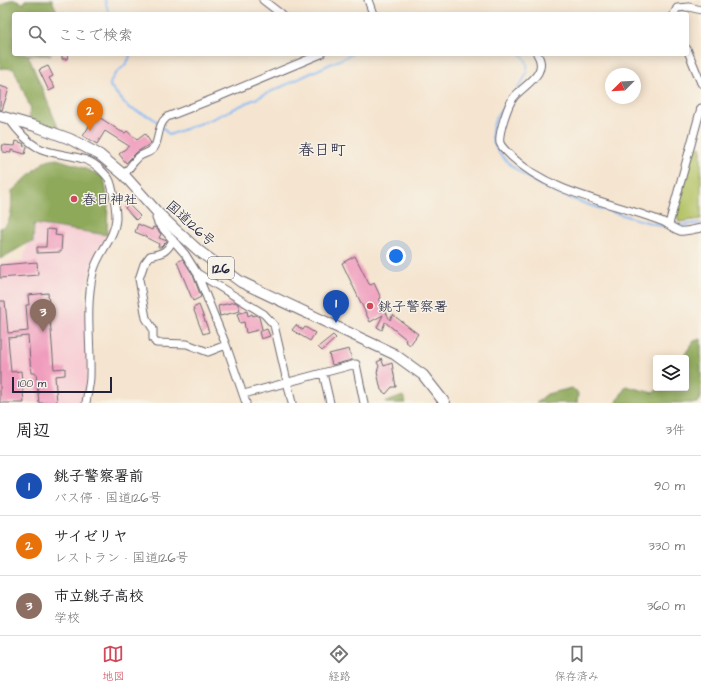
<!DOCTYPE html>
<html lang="ja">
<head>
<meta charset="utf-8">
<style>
  body { margin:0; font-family:"Architects Daughter","Klee One",sans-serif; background:#f6f6f6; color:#202124 }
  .controls { position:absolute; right:12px; bottom:12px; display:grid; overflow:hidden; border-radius:4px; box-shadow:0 2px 10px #0003 }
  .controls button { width:36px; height:36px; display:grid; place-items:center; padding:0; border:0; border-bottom:1px solid #e0e0e0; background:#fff; color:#202124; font:20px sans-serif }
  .compass { position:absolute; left:605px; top:68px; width:36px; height:36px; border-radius:50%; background:#fff; box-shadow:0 2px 10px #0003; rotate:246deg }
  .scale { position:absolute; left:12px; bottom:10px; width:100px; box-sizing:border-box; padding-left:4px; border:2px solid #22223b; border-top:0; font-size:11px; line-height:14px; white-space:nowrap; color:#22223b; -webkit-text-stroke:3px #f7f3e8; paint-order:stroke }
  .you { position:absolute; left:396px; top:256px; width:14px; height:14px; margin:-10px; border:3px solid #fff; border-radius:50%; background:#1a73e8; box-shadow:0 0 0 6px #1a73e833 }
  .badge { display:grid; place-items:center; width:26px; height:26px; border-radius:50%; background:#d1495b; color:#fff; font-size:13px; font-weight:700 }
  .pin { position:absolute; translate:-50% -33px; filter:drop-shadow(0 1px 2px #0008) }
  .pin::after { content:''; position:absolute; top:21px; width:14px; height:12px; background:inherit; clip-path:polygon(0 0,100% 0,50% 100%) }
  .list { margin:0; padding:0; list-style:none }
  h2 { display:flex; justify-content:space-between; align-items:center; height:52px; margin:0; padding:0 16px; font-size:17px }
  h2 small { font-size:13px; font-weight:400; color:#757577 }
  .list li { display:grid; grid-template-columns:26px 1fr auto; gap:12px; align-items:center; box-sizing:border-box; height:60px; padding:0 16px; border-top:1px solid #e0e0e0 }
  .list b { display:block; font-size:15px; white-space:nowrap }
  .list p { margin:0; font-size:13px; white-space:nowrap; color:#757577 }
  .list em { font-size:13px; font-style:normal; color:#757577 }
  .icon { flex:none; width:22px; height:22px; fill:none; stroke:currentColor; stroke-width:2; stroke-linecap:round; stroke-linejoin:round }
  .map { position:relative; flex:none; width:701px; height:403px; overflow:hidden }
  .search { position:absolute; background:#fff; box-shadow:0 2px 10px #0003; left:12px; right:12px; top:12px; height:44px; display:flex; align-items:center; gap:10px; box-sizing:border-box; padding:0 14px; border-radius:4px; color:#757577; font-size:15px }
  .sheet { height:232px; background:#fff }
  nav { display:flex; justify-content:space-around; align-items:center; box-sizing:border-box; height:56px; border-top:1px solid #e0e0e0; background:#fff; font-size:11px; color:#757577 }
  nav a { display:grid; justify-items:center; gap:2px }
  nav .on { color:#d1495b }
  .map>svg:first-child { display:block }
  .built { fill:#f7cfd5 }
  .green { fill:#b3c365; stroke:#6a7250 }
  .forest { fill:#8ea95a; stroke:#58664a }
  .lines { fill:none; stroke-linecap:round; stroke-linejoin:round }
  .stream { stroke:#87bbf5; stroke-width:2 }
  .building { fill:#f09dbd }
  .minor-casing { stroke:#6c666f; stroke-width:9 }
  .highway-casing { stroke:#6c666f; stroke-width:12 }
  .minor { stroke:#fff; stroke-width:7 }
  .highway { stroke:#fff; stroke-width:10 }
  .poi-dot { fill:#d1495b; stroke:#f7f3e8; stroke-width:1.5 }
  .labels { text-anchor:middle; stroke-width:3; stroke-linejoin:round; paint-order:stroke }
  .shield { fill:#f7f3e8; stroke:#62616f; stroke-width:1 }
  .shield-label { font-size:13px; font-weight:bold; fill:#22223b }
  .poi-label { font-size:14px; fill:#22223b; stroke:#f7f3e8; text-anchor:start }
  .street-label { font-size:14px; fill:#22223b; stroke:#f7f3e8 }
  .quarter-label { font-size:16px; fill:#22223b; stroke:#f7f3e8 }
</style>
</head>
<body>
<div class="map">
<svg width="701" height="403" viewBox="0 0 701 403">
  <rect width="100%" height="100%" fill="#f7f3e8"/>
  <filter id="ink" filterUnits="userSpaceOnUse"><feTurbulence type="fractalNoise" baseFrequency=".025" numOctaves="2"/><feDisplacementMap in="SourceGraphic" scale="8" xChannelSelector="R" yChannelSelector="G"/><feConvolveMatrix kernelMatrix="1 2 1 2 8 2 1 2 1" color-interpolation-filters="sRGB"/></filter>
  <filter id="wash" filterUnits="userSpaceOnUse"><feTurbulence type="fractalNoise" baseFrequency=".012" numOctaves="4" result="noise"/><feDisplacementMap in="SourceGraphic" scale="16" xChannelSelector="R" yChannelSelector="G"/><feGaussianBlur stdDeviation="0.9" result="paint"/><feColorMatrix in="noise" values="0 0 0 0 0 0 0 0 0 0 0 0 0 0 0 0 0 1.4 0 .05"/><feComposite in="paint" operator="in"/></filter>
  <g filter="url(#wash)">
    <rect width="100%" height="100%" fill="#f5e5d0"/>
    <path class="built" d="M34,224L108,236L93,260L88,281L82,294L85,299L87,355V378L84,403H0V263L23,260Z"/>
    <path class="green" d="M694,147L701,148V219L679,222L675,212Z"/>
    <path class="forest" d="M10,0H17L24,4L25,0H52L58,14H14V54H52C45,57 35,54 28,55L60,132L32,121L29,115L31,109L14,69L3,68L0,69V6Z
      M57,159L76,165L104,177L108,202L107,235L34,224L33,242L28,243L0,259V228C14,224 11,204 12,191L45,161Z
      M701,339V397L698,403H616L626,386L653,393L660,388H686V358H682L694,341Z
      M572,388L578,393L577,403H536L547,394Z
      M403,396L406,403H386V402Z"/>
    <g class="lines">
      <path class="stream" d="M105,0L109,14
        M130,54C130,67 110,72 110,86L129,108L151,117L159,123
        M517,89C526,78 533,65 521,54
        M507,102C500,112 491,122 492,135C493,162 544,189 567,197C597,209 630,217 661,226H665
        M163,128L169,135L212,119L352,54
        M676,226L701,223"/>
    </g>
    <g id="blocks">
      <path class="building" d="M62,54H68L67,59H62Z
        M48,66L53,76L49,78L55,88L49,91L39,70Z
        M0,86L9,89L2,110H0Z
        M96,115L120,131L125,133L127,131L137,140L145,134L151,143L150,144L137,152L126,163L119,154L129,146L105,131L97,144L83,136Z
        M16,141L22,143L24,144L23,146L27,147L25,154L11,150V153L3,152L2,145L15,146Z
        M128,204L140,216L136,220L125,208Z
        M138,224L152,230L153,227L156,228L161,234L159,238L167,241L161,247H158L159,244L147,238V237L135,232Z
        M47,229L56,230L55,235L62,236L61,252L37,253V247H46Z
        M355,256L369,284L371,285L374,283L381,298L379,299L390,320L393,315L418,334L410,345L405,341L406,339L385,322L382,330L377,327L383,315L370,322L342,263Z
        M183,259L193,275L201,297L193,301L177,262Z
        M37,262L38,275L0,278V265Z
        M48,293L54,369L65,368V375L55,376L57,403H39L36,373H31L28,336L8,338L11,372L21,371L24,403H0V301H5L8,333L28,331L26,305H29L28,295Z
        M235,302L238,304L240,311L220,316L218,306Z
        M199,305L209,332L203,334L193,308Z
        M247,311L248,316L252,314L253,316L256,315L259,317L262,329L246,333L244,322L240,323L237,314Z
        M296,325L303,330L305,327L315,333L310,341L292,330Z
        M267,329L270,336L261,339L259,332Z
        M333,335L336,338L322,351L318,347Z
        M349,349L352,360L332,365L329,354Z
        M381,358L384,366L392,363L396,387H392L386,394L381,390L377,372L379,366L377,362L381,360Z"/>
    </g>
  </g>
  <g filter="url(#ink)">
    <use href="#blocks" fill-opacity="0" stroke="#6c666f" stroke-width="1"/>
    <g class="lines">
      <defs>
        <path id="minor" d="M263,0L281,14
          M368,0L373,14
          M674,14L677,8L689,7L701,10
          M687,49L701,83
          M537,54C550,73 524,85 514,97C508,104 498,134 500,143C502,148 508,153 512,157C551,194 612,202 661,221C667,223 674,229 680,231C685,232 695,229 701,228
          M9,119C17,130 25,140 37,147C57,158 84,152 101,170C104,173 107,176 109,179C113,186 116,210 116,218C115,239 97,253 93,273C85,307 91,342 90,376C90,385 87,394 86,403
          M124,175C129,169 133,161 140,156C145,153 150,153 154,148C160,138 157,125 167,117L218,97L321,54
          M158,213L156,218L158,223L185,254L197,273L226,345L246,403
          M669,224L701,108
          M173,240C167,252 163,253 150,256L144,264L139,279L146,318L153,329V339L156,343L187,344L208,352L226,345
          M197,273L264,314L274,325L292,403
          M323,373L330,403
          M244,394L356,364L364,403"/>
        <path id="highway" d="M0,116L35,126L70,139L100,155L124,175L158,213L178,232L199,251L241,282L394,354L423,375L445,403"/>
      </defs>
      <use href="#minor" class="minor-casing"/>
      <use href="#highway" class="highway-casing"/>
      <use href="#minor" class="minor"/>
      <use href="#highway" class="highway"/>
    </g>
  </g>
  <g class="poi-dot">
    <circle cx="74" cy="199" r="4"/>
    <circle cx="370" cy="306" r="4"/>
  </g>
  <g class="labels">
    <rect class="shield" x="208" y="257" width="26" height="22" rx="3"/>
    <g class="shield-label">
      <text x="221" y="273">126</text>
    </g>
    <g class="poi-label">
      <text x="82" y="204">春日神社</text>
      <text x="378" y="311">銚子警察署</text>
    </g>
    <g class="street-label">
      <text transform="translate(191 223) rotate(42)" y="5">国道126号</text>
    </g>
    <g class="quarter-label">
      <text x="322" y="155">春日町</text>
    </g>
  </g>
</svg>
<div class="controls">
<button><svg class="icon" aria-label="layers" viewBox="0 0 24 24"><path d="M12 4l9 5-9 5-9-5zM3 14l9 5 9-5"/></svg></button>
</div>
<svg class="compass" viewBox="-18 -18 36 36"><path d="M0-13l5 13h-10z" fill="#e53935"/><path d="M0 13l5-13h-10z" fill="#757577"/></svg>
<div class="scale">100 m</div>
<div class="you"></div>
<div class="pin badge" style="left:336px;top:323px;background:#1a4fb4">1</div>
<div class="pin badge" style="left:90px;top:131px;background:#e8710a">2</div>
<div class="pin badge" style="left:43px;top:332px;background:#8d6e63">3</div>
<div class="search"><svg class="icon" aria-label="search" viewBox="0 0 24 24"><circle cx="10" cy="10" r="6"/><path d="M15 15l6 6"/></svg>ここで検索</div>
</div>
<section class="sheet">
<h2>周辺<small>3件</small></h2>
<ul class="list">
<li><span class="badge" style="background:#1a4fb4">1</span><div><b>銚子警察署前</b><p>バス停 · 国道126号</p></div><em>90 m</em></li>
<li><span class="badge" style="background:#e8710a">2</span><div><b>サイゼリヤ</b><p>レストラン · 国道126号</p></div><em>330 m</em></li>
<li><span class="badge" style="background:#8d6e63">3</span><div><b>市立銚子高校</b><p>学校</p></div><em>360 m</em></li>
</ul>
</section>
<nav>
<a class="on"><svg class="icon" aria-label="map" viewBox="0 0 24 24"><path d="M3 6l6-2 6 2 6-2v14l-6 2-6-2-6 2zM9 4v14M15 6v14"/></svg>地図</a>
<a><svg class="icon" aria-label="directions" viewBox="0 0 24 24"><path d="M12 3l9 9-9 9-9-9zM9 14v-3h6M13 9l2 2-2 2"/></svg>経路</a>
<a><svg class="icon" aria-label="saved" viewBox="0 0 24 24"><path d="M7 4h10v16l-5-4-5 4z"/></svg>保存済み</a>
</nav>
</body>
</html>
